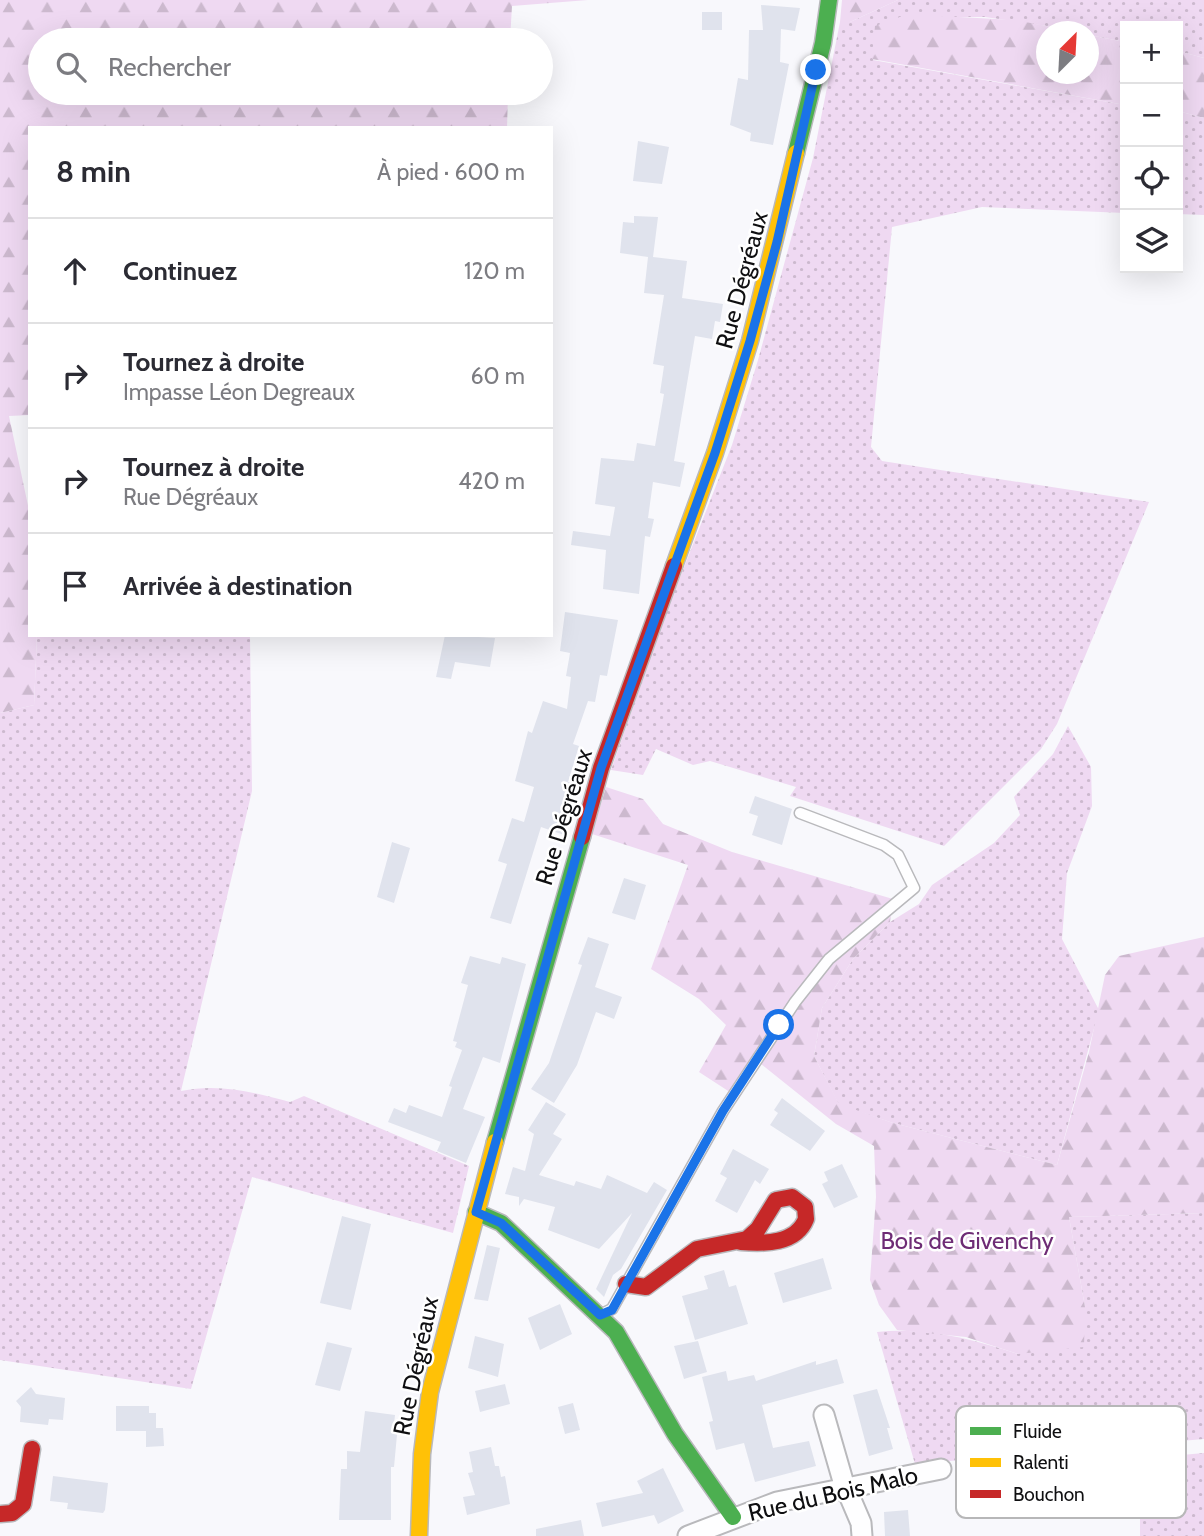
<!DOCTYPE html>
<html lang="fr">
<head>
<meta charset="utf-8">
<style>
  body { margin:0; font-family:Cabin,sans-serif; background:#f7f7f7; color:#2b2b33 }
  .controls { position:absolute; right:21px; top:21px; display:grid; overflow:hidden; border-radius:0px; box-shadow:0 7px 28px #0002 }
  .controls button { width:63px; height:63px; display:grid; place-items:center; padding:0; border:0; border-bottom:2px solid #e1e1e2; background:#fff; color:#2b2b33; font:35px sans-serif }
  .compass { position:absolute; left:1036px; top:21px; width:63px; height:63px; border-radius:50%; background:#fff; box-shadow:0 7px 28px #0002; rotate:24deg }
  .stop { position:absolute; width:21px; height:21px; margin:-16px; border:5px solid #1a73e8; border-radius:50%; background:#fff }
  .stop.end { background:#1a73e8; border-color:#fff; box-shadow:0 2px 7px #0008 }
  .list { margin:0; padding:0; list-style:none }
  h2 { display:flex; justify-content:space-between; align-items:center; height:91px; margin:0; padding:0 28px; font-size:30px }
  h2 small { font-size:23px; font-weight:400; color:#7c7c81 }
  .list li { display:grid; grid-template-columns:46px 1fr auto; gap:21px; align-items:center; box-sizing:border-box; height:105px; padding:0 28px; border-top:2px solid #e1e1e2 }
  .list b { display:block; font-size:26px; white-space:nowrap }
  .list p { margin:0; font-size:23px; white-space:nowrap; color:#7c7c81 }
  .list em { font-size:23px; font-style:normal; color:#7c7c81 }
  .icon { flex:none; width:38px; height:38px; fill:none; stroke:currentColor; stroke-width:2; stroke-linecap:round; stroke-linejoin:round }
  .map { position:relative; flex:none; width:1204px; height:1536px; overflow:hidden }
  .search { position:absolute; background:#fff; box-shadow:0 7px 28px #0002; left:28px; top:28px; width:525px; height:77px; display:flex; align-items:center; gap:18px; box-sizing:border-box; padding:0 24px; border-radius:38px; color:#7c7c81; font-size:26px }
  .panel { position:absolute; background:#fff; box-shadow:0 7px 28px #0002; left:28px; top:126px; width:525px; height:511px; border-radius:0px }
  .map>svg:first-child { display:block }
  .grass { fill:url(#grass-dots) }
  .forest { fill:url(#forest-firs) }
  .building { fill:#e0e3ed }
  .lines { fill:none; stroke-linecap:round; stroke-linejoin:round }
  .lane-casing { stroke:#b9b9bc; stroke-width:13 }
  .street-casing { stroke:#b9b9bc; stroke-width:23 }
  .fast-casing { stroke:#b9b9bc; stroke-width:19 }
  .slow-casing { stroke:#b9b9bc; stroke-width:19 }
  .jam-casing { stroke:#b9b9bc; stroke-width:19 }
  .lane { stroke:#fefeff; stroke-width:10 }
  .street { stroke:#fefeff; stroke-width:19 }
  .fast { stroke:#4caf50; stroke-width:16 }
  .slow { stroke:#ffc107; stroke-width:16 }
  .jam { stroke:#c62828; stroke-width:16 }
  .route { stroke:#1a73e8; stroke-width:9 }
  .labels { text-anchor:middle; stroke-width:5; stroke-linejoin:round; paint-order:stroke }
  .street-label { font-size:24px; fill:#0f0f11; stroke:#fff }
  .park-label { font-size:24px; fill:#6e2c75; stroke:#fff }
  .key { fill:#fff; stroke:#b7b7b8; stroke-width:2 }
  .key-label { font-size:19px; fill:#0f0f11 }
</style>
</head>
<body>
<div class="map">
<svg width="1204" height="1536" viewBox="0 0 1204 1536">
  <defs>
    <pattern id="grass-dots" width="8" height="8" patternUnits="userSpaceOnUse" patternTransform="scale(1.75)"><rect width="8" height="8" fill="#efd9f2"/><path d="M2 2h.1M6 6h.1" fill="none" stroke="#ccb9ce" stroke-width="1.8" stroke-linecap="round"/></pattern>
    <pattern id="forest-firs" width="22" height="20" patternUnits="userSpaceOnUse" patternTransform="scale(1.75)"><rect width="22" height="20" fill="#efd9f2"/><path d="M5 1l3.5 6h-7zM16 11l3.5 6h-7z" fill="#ccb9ce"/></pattern>
  </defs>
  <rect width="100%" height="100%" fill="#f8f8fc"/>
  <path class="grass" d="M898,0H1204V58L1178,51V26H1125V42L1089,35L1088,32L985,17H900L873,60L1125,105V213L982,207L892,227L871,447L882,461L1149,502L1057,724L1041,749L944,846L790,796L796,787L710,761L693,765L656,749L643,775L611,770L664,618L732,445L758,360L813,158L840,22H850Z
    M1178,111L1204,118V215L1178,214Z
    M37,635H250L252,791L181,1091C219,1083 253,1092 290,1102L304,1096L469,1166L453,1233L252,1177L191,1389L0,1360V713L34,705Z
    M1068,726L1091,767L1092,806L1067,873L1062,939L1099,1010L1057,1165L893,1123L839,1105L814,1056L822,1008L853,959L890,922L919,904L932,885L994,843L1020,815L1014,797L1053,754Z
    M1204,1213V1439L915,1464L877,1332C926,1327 972,1339 1018,1354L1085,1307L1069,1217Z
    M1204,1453V1536H1140V1470L1133,1464L1159,1457Z"/>
  <path class="forest" d="M0,0H588L512,6L510,40H40V93H508L507,128H30V415L9,416L30,515V635H37L34,705L0,713Z
    M842,0H898L850,22H840Z
    M922,15L1014,20L1073,31L1046,32V74H1088L1089,35L1125,42V105L872,59L875,26L900,17Z
    M1178,51L1204,58V118L1178,111Z
    M606,787L643,799L663,824L732,852L893,899L890,922L853,959L822,1008L814,1056L839,1104L893,1123L1057,1165L1089,1052L1105,975L1119,956L1204,937V1213L1069,1217L1085,1307L1084,1347L1018,1354L966,1337L897,1330L879,1305L870,1280L876,1197L874,1146L836,1124L761,1064L739,1098L699,1072L726,1025L699,999L651,969L688,865L592,834Z"/>
  <path class="building" d="M761,5L800,8L795,31L781,29L780,62L789,64L773,145L750,141L751,133L730,125L738,78L748,80L749,30H763Z
    M702,12H722V30H702Z
    M638,141L669,147L662,184L633,181Z
    M634,216L658,217L653,257L687,261L682,298L723,304L720,322L715,321L712,339L695,336L674,461L685,463L680,487L653,482L648,518L654,519L650,537L645,536L639,594L603,589L606,550L571,545L573,531L610,536L615,507L595,504L601,458L634,461L637,443L655,446L664,394L660,393L664,366L653,364L664,295L644,293L648,257L620,253L623,222L634,223Z
    M565,612L618,620L607,676L600,675L595,702L588,701L573,744L579,746L568,782L579,785L564,835L541,827L511,924L490,918L507,864L498,861L512,818L524,822L534,787L515,781L528,731L532,733L543,701L567,709L571,677L566,676L570,653L560,651Z
    M445,635L495,638L490,667L455,662L451,679L436,677Z
    M755,796L792,809L782,845L752,835L758,816L749,813Z
    M392,842L410,848L394,903L377,897Z
    M624,878L646,885L635,920L612,913Z
    M588,937L609,944L595,987L622,997L614,1019L596,1012L577,1065L554,1103L531,1089L549,1063L582,965L578,964Z
    M470,956L500,964L502,957L526,964L500,1063L483,1057L463,1109L485,1117L466,1163L437,1151L441,1142L388,1122L394,1108L406,1113L409,1105L442,1117L452,1087L449,1086L462,1050L455,1047L457,1042L453,1041L468,985L461,983Z
    M782,1098L825,1131L810,1151L770,1125L778,1113L774,1110Z
    M546,1102L566,1114L553,1134L562,1139L539,1175L574,1186L576,1181L601,1189L607,1175L647,1193L654,1182L667,1190L621,1269L613,1275L604,1297L596,1289L632,1213L599,1249L548,1230L555,1207L524,1199L519,1206V1197L505,1194L513,1167L525,1171L534,1134L528,1130Z
    M733,1149L769,1169L760,1184L755,1180L737,1213L715,1201L727,1178L720,1174Z
    M842,1164L858,1197L834,1208L822,1184L828,1181L824,1172Z
    M342,1216L371,1224L351,1310L320,1303Z
    M487,1245L500,1248L488,1301L474,1299Z
    M823,1258L832,1289L783,1303L774,1273Z
    M724,1270L729,1287L736,1285L748,1324L695,1340L682,1296L708,1289L704,1276Z
    M560,1304L572,1334L540,1350L528,1318Z
    M475,1336L504,1344L498,1377L468,1368Z
    M698,1341L707,1372L684,1379L674,1346Z
    M327,1342L352,1348L340,1391L315,1385Z
    M837,1359L844,1383L762,1405L773,1448L809,1441L816,1466L755,1482L744,1443L716,1450L709,1422L713,1421L702,1377L726,1371L728,1381L754,1375L756,1381L816,1361V1365Z
    M505,1384L510,1404L480,1412L475,1391Z
    M31,1387L36,1394L65,1398L63,1420L49,1419L48,1425L20,1422L21,1407L16,1401Z
    M877,1389L890,1428H887L893,1449L869,1456L853,1395Z
    M573,1403L580,1430L565,1434L558,1407Z
    M116,1406H149V1413H156V1428H163L164,1446L146,1447V1431H116Z
    M365,1411L395,1415L394,1424H398L394,1467H391V1520H339L341,1469H347V1451L360,1452Z
    M491,1447L495,1466H499L501,1477L505,1476L510,1504L467,1515L463,1497L475,1495L468,1473L473,1472L469,1452Z
    M663,1468L684,1511L658,1524L654,1515L602,1527L596,1503L643,1493L637,1481Z
    M53,1476L108,1483L105,1510L103,1513L67,1509L68,1503L50,1501Z
    M908,1510L910,1536H885L884,1512Z
    M581,1520L584,1536H536V1529Z"/>
  <g class="lines">
    <defs>
      <path id="lane" d="M602,1314L612,1309L723,1111L795,1002L829,959L914,888L898,855L884,845L800,813"/>
      <path id="street" d="M824,1415L843,1481L861,1523L862,1536
        M688,1536L777,1502L941,1469"/>
      <path id="fast" d="M796,153L823,43L829,0
        M495,1142L582,837
        M476,1212L501,1223L616,1332L675,1434L733,1517"/>
      <path id="slow" d="M674,566L715,453L750,341L796,153
        M419,1536L422,1454L430,1392L495,1142"/>
      <path id="jam" d="M582,837L601,768L674,566
        M626,1284L646,1287L697,1249L747,1239L758,1229L776,1200L792,1197L805,1207L806,1219C796,1244 765,1244 741,1242
        M0,1514L12,1513L23,1504L32,1449"/>
    </defs>
    <use href="#lane" class="lane-casing"/>
    <use href="#street" class="street-casing"/>
    <use href="#fast" class="fast-casing"/>
    <use href="#slow" class="slow-casing"/>
    <use href="#jam" class="jam-casing"/>
    <use href="#lane" class="lane"/>
    <use href="#street" class="street"/>
    <use href="#fast" class="fast"/>
    <use href="#slow" class="slow"/>
    <use href="#jam" class="jam"/>
  </g>
  <g class="lines">
    <path class="route" d="M779,1025L723,1111L612,1310L600,1315L501,1223L476,1212L601,768L715,453L750,341L777,242L816,70"/>
  </g>
  <g class="labels">
    <g class="street-label">
      <text transform="translate(742 280) rotate(-75)" y="8">Rue Dégréaux</text>
      <text transform="translate(564 817) rotate(-73)" y="8">Rue Dégréaux</text>
      <text transform="translate(416 1366) rotate(-78)" y="8">Rue Dégréaux</text>
      <text transform="translate(833 1494) rotate(-13)" y="8">Rue du Bois Malo</text>
    </g>
    <g class="park-label">
      <text x="967" y="1249">Bois de Givenchy</text>
    </g>
  </g>
  <rect x="956" y="1406" width="230" height="112" rx="10" class="key"/>
  <rect x="970" y="1427" width="31" height="8" fill="#4caf50"/>
  <rect x="970" y="1458" width="31" height="9" fill="#ffc107"/>
  <rect x="970" y="1490" width="31" height="8" fill="#c62828"/>
  <g class="key-label">
    <text x="1013" y="1438">Fluide</text>
    <text x="1013" y="1469">Ralenti</text>
    <text x="1013" y="1501">Bouchon</text>
  </g>
</svg>
<div class="controls">
<button>+</button>
<button>−</button>
<button><svg class="icon" aria-label="locate" viewBox="0 0 24 24"><circle cx="12" cy="12" r="6"/><path d="M12 2v4M12 18v4M2 12h4M18 12h4"/></svg></button>
<button><svg class="icon" aria-label="layers" viewBox="0 0 24 24"><path d="M12 4l9 5-9 5-9-5zM3 14l9 5 9-5"/></svg></button>
</div>
<svg class="compass" viewBox="-18 -18 36 36"><path d="M0-13l5 13h-10z" fill="#e53935"/><path d="M0 13l5-13h-10z" fill="#7c7c81"/></svg>
<div class="stop" style="left:779px;top:1025px"></div>
<div class="stop end" style="left:816px;top:70px"></div>
<div class="search"><svg class="icon" aria-label="search" viewBox="0 0 24 24"><circle cx="10" cy="10" r="6"/><path d="M15 15l6 6"/></svg>Rechercher</div>
<section class="panel">
<h2>8 min<small>À pied · 600 m</small></h2>
<ul class="list">
<li><svg class="icon" aria-label="ahead" viewBox="0 0 24 24"><path d="M12 20V5M6 11l6-6 6 6"/></svg><div><b>Continuez</b></div><em>120 m</em></li>
<li><svg class="icon" aria-label="right" viewBox="0 0 24 24"><path d="M7 20v-9h11M14 6l5 5-5 5"/></svg><div><b>Tournez à droite</b><p>Impasse Léon Degreaux</p></div><em>60 m</em></li>
<li><svg class="icon" aria-label="right" viewBox="0 0 24 24"><path d="M7 20v-9h11M14 6l5 5-5 5"/></svg><div><b>Tournez à droite</b><p>Rue Dégréaux</p></div><em>420 m</em></li>
<li><svg class="icon" aria-label="arrive" viewBox="0 0 24 24"><path d="M6 21V4h12l-3 4 3 4H6"/></svg><div><b>Arrivée à destination</b></div></li>
</ul>
</section>
</div>
</body>
</html>
